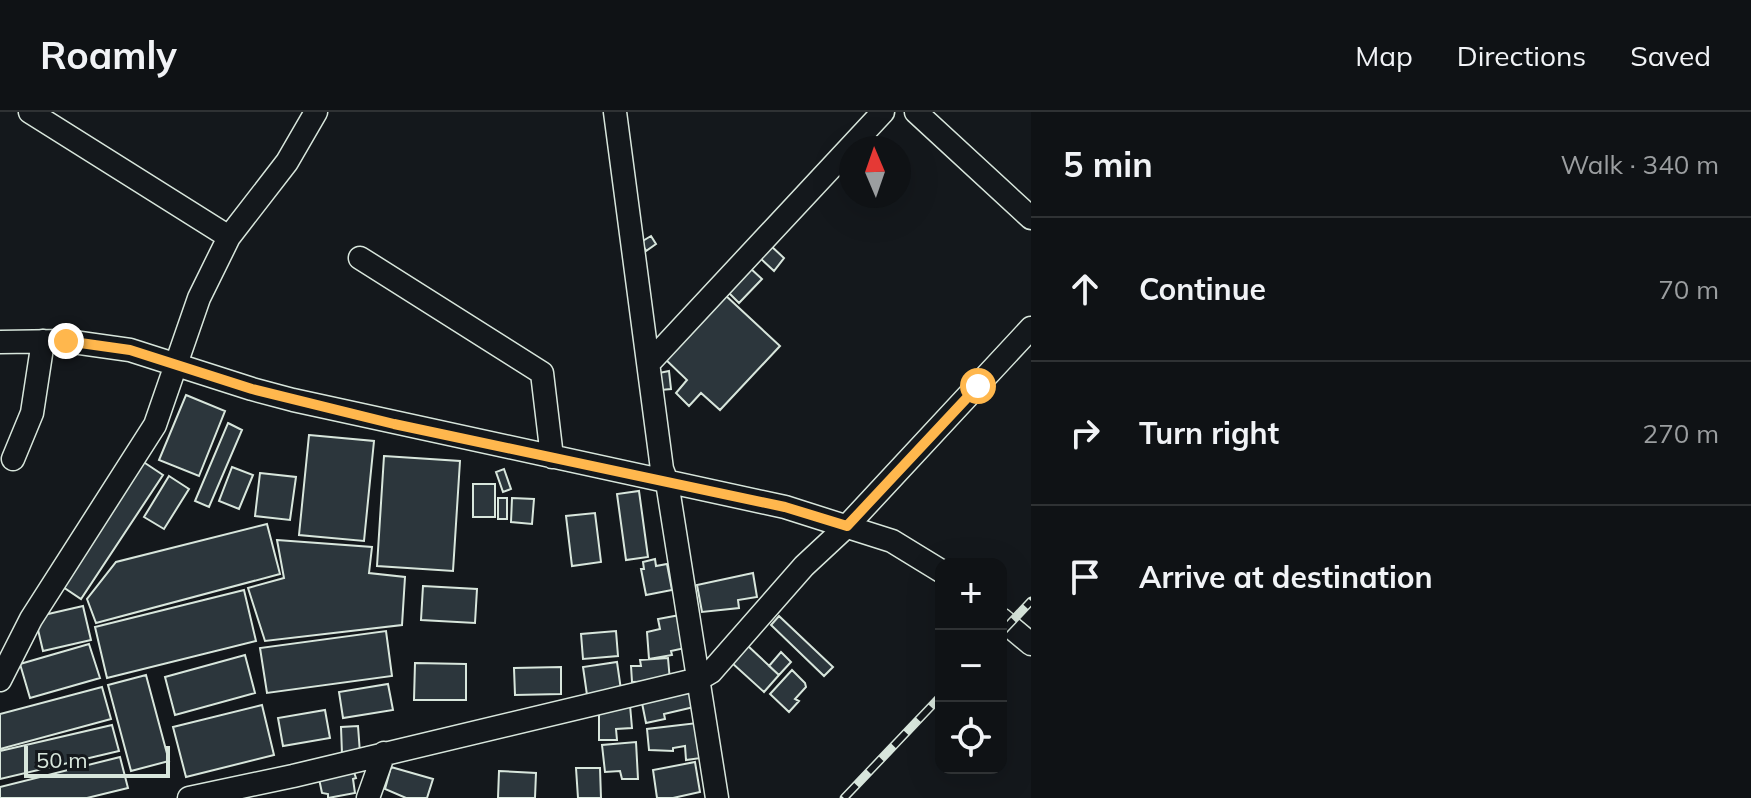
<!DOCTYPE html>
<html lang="en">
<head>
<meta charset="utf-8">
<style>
  body { margin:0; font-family:Mulish,sans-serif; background:#1d2022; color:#f1f3f6 }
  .controls { position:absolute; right:24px; bottom:24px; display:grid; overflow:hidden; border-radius:16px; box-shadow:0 8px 32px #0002 }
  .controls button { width:72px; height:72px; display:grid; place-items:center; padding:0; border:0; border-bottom:2px solid #2f3234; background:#0f1215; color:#f1f3f6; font:40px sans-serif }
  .compass { position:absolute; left:839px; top:24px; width:72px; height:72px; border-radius:50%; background:#0f1215; box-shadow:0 8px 32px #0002; rotate:358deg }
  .scale { position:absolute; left:24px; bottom:20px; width:146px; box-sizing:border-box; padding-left:8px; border:4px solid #d8e6dc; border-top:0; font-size:22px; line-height:28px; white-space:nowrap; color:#d8e6dc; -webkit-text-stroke:6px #14181c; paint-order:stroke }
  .stop { position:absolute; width:24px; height:24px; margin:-18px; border:6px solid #ffb74d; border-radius:50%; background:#fff }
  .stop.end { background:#ffb74d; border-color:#fff; box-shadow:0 2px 8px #0008 }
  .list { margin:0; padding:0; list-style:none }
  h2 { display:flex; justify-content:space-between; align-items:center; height:104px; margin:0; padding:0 32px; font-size:34px }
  h2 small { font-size:26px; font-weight:400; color:#9b9ea0 }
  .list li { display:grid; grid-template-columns:52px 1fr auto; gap:24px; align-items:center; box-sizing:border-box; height:144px; padding:0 32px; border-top:2px solid #2f3234 }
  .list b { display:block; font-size:30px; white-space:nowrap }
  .list em { font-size:26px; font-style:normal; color:#9b9ea0 }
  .icon { flex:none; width:44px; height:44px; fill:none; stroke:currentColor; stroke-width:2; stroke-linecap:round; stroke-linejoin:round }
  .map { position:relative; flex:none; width:1031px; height:686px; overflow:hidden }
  header { display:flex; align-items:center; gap:48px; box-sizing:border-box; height:112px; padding:0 40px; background:#0f1215; border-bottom:2px solid #2f3234 }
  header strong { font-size:38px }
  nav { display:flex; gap:44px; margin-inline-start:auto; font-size:28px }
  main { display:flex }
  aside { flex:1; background:#0f1215 }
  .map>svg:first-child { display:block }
  .building { fill:#2c363c; stroke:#d8e6dc; stroke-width:2 }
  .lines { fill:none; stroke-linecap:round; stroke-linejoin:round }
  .minor-casing { stroke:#d8e6dc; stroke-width:25 }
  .minor { stroke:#14181c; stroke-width:22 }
  .rail-casing { stroke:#d8e6dc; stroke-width:9 }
  .rail { stroke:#14181c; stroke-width:6; stroke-dasharray:18; stroke-linecap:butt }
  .route { stroke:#ffb74d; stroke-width:10 }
</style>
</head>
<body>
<header>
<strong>Roamly</strong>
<nav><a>Map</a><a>Directions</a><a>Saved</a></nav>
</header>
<main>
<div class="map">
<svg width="1031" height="686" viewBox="0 0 1031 686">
  <rect width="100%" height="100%" fill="#14181c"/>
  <path class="building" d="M651,124L656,132L646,139L641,130Z
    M770,133L784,146L774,159L759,145Z
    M750,156L762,167L739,191L727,179Z
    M724,182L780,234L720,298L701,281L689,294L676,281L687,268L664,246Z
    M669,259L671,277L661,278L659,261Z
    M186,283L225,299L199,364L159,348Z
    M228,311L242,318L209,395L195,389Z
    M309,323L374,329L364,429L299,423Z
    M384,344L460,349L453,459L377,454Z
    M142,349L163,363L81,487L60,473Z
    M232,355L253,363L239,397L219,389Z
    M504,357L511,377L503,380L496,360Z
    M260,361L296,365L290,408L255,404Z
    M169,364L189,377L164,417L144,405Z
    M473,372H495V405H473Z
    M639,379L648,445L626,448L617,382Z
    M498,386H507V407H498Z
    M512,386L534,387L532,412L511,410Z
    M595,401L601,450L572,454L566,404Z
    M267,412L280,462L96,511L87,487L116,450Z
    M277,428L372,435L369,461L405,465L402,513L265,529L248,476L284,466Z
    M655,447L656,454L667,452L672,478L646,483L641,457H644L643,450Z
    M753,461L757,485L738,488L739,496L702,500L697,473Z
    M423,474L477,477L475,511L421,508Z
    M244,478L256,529L107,566L95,515Z
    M83,494L91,528L43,539L35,505Z
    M680,503L685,536L671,539L672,543L649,547L647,520L660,517L658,507Z
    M779,504L833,555L824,564L771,513Z
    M386,519L392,564L267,581L260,536Z
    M616,519L618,544L583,547L581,522Z
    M89,532L100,566L30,586L20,552Z
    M748,534L779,563L764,580L732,551Z
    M781,540L791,550L779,563L769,554Z
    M245,543L255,581L175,603L165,565Z
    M668,546L670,569L632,570L631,554H641L640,548Z
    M617,550L621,578L587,583L583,555Z
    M415,551L466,552V588H414Z
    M561,555V582L515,583L514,556Z
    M792,558L805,571L806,575L795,587L799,589L789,600L770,582Z
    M146,563L169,649L131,659L108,573Z
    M388,572L393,598L343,606L339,580Z
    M102,575L111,607L0,637V602Z
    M690,576L694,595L664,602L665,607L646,611L641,586Z
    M262,593L274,643L186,665L173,615Z
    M630,593L632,616L616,617L617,628H599V595Z
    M325,598L330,626L283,634L278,606Z
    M697,611L701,646L686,648L685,634L673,636V639L649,638L647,617Z
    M112,613L119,639L0,667V639Z
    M358,614L360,641L342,642L341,615Z
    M636,630L638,667H622L620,659L605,660L602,633Z
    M120,645L128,676L87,686H0V675Z
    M695,650L700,680L673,686H657L653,658Z
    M391,655L433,667L427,686H406L385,677Z
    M576,656H600L601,686H578Z
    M353,657L356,666L353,667L355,681L328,686V682L322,681L318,662Z
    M499,659L536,661L535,686H498Z"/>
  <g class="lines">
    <defs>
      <path id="minor" d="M30,0L229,125
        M615,0L662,357L667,370L717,686
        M916,0L1031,106
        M360,146L542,261L552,345
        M0,230L66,229L130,238L252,277L293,288L785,395L892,429L941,459
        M649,251L883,0
        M13,347L32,301L43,229
        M1001,507L1031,532
        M0,568L31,507L155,313L199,186L229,125L287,50L316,0
        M189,686L293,664L699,567L711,560L804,454L847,414L1031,216
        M368,686L384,641"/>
    </defs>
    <use href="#minor" class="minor-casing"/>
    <use href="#minor" class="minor"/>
    <defs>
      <path id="rail" d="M1001,521L1031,489
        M844,686L941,584"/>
    </defs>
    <use href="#rail" class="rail-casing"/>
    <use href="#rail" class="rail"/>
  </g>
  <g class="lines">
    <path class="route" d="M66,229L130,238L252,277L394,312L785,395L847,414L978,274"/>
  </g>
</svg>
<div class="controls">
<button>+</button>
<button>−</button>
<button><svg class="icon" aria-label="locate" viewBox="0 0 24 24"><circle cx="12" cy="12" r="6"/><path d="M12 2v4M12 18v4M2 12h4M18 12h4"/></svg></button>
</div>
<svg class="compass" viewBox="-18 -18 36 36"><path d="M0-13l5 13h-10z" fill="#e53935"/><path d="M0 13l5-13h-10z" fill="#9b9ea0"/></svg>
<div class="scale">50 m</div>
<div class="stop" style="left:978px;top:274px"></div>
<div class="stop end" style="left:66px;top:229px"></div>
</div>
<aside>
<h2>5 min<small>Walk · 340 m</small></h2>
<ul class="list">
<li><svg class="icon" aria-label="ahead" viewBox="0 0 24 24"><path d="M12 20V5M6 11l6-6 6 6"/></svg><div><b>Continue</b></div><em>70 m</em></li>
<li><svg class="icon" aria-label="right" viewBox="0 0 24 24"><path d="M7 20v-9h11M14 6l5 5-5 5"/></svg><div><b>Turn right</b></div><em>270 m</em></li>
<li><svg class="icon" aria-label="arrive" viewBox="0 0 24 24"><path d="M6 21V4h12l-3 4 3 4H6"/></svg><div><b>Arrive at destination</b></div></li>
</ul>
</aside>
</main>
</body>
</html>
